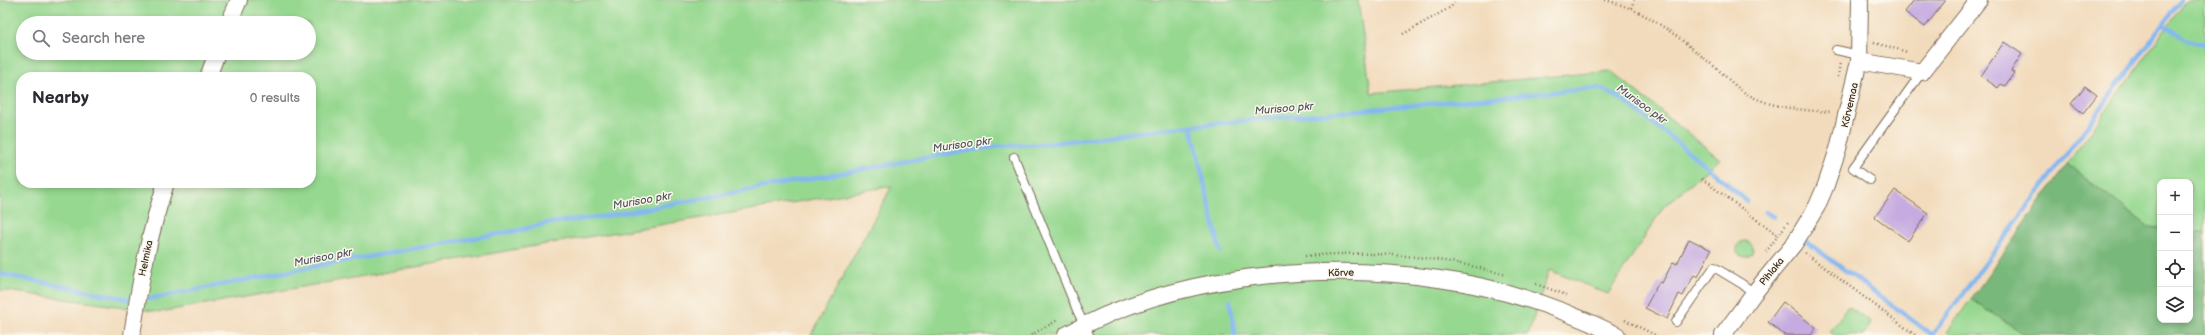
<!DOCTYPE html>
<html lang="en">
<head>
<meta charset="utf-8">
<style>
  body { margin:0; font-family:"Balsamiq Sans",sans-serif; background:#f7f7f7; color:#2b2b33 }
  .controls { position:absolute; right:12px; bottom:12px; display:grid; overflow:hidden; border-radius:8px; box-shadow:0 2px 6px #0003 }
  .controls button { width:36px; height:36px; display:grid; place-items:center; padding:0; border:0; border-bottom:1px solid #e1e1e2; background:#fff; color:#2b2b33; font:20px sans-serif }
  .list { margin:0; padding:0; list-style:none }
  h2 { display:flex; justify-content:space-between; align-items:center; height:52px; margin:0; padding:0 16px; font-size:17px }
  h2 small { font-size:13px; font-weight:400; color:#7c7c81 }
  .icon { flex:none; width:22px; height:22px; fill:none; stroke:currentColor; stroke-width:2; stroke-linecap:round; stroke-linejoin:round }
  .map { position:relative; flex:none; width:2205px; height:335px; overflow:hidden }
  .search { position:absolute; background:#fff; box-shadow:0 2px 6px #0003; left:16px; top:16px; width:300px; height:44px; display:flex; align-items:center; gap:10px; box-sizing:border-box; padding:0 14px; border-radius:22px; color:#7c7c81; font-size:15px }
  .panel { position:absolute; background:#fff; box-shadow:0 2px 6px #0003; left:16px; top:72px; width:300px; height:116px; border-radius:16px }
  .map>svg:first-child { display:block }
  .green { fill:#96d890; stroke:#688157; fill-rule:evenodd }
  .forest { fill:#78b87a; stroke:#5a714c }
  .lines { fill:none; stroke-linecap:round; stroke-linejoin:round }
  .stream { stroke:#84b7f1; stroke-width:4.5 }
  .building { fill:#c6abe0 }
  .lane-casing { stroke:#7b6855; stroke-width:10 }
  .street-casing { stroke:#7b6855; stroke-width:18 }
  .path { stroke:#7b6855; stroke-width:2.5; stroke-dasharray:1 3; stroke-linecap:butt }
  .lane { stroke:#fff; stroke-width:8 }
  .street { stroke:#fff; stroke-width:16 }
  .labels { text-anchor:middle; stroke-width:3; stroke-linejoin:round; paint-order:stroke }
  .street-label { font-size:10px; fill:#3b2a1e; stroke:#fbf7ec }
  .water-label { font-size:11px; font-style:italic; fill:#51545d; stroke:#fbf7ec }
</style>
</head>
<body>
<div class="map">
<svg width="2205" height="335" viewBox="0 0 2205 335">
  <rect width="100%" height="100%" fill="#fbf7ec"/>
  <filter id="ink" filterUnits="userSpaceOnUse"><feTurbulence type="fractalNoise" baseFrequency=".025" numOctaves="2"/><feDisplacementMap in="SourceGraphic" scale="8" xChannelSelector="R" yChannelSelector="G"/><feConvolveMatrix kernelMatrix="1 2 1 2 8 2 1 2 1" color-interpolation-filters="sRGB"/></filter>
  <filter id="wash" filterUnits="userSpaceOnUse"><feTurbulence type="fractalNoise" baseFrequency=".012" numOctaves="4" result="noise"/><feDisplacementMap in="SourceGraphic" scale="16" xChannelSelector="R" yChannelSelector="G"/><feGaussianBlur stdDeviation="0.9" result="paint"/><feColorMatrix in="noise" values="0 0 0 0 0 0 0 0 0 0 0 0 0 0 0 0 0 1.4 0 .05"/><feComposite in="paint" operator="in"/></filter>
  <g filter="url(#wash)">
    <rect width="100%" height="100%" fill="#f2dbbc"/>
    <path class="green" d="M0,0H1358L1371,93L1611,71L1720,159L1664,206L1608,294L1549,270L1528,335H811L892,186L540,245L160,312L0,290ZM23,23H309V53H23ZM21,77H311V183H21Z
      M2187,0H2205V232L2190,231V182H2160V228L2149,227L2067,164Z
      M1737 249a8 8 0 1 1 16 0a8 8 0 1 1-16 0Z
      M1971,299L2026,335H1950L1947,332Z
      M1848,306L1871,322L1864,335H1834L1830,332Z"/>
    <path class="forest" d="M2067,164L2149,227L2160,228V320H2190V231L2205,232V335H2026L1971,299Z"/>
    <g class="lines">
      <path class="stream" d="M2163,24L2187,40L2205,44
        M1191,126L1220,251
        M1765,212L1774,217
        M1807,242L1932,335
        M0,274L128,299
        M149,299L321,265L521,230L549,223L600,217L946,154L1001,146L1045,144L1188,126L1597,88C1616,93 1631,106 1646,118C1681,144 1714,173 1747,201
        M1230,301L1235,335
        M1932,335L2181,0"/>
    </g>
    <g id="blocks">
      <path class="building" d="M1914,0H1946L1925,27L1905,12Z
        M2004,42L2022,54L2011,71L2014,73L2005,86L2001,84L1998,88L1981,76Z
        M2085,86L2097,95L2083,113L2071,104Z
        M1895,190L1928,213L1908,241L1875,217Z
        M1689,239L1711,250L1698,277L1694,275L1683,296L1679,294L1667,319L1645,308L1659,282L1662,283L1673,262L1677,264Z
        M1783,302L1816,328L1811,335H1784L1768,322Z"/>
    </g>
  </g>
  <g filter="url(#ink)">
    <use href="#blocks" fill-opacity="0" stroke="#7b6855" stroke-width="1"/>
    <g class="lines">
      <defs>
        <path id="lane" d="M1836,50L1859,55
          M1014,157L1077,310L1089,335
          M1870,180L1853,168L1922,72
          M1676,322L1714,267L1742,284L1754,293"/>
        <path id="street" d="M229,23L239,0
          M1859,61L1922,72L1979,0
          M208,77L217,53
          M132,335C140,283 149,233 166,183
          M1066,335C1173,274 1319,262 1439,279C1500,287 1563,309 1617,335
          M1723,335L1754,293L1794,244L1817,206L1826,185L1838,149L1859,61L1860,0"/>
      </defs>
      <use href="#lane" class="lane-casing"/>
      <use href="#street" class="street-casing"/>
      <path class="path" d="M1605,0C1649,11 1681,39 1716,68C1726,76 1737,89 1749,95C1775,109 1803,110 1832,112
        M1631,8L1634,0
        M1403,34L1451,7L1456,0
        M1874,43L1908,52
        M1838,77L1840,62
        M1702,179L1779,236
        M1766,252L1788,222
        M1805,253L1915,335
        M1305,256C1372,250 1442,256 1506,275
        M1536,284L1569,296
        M1625,320L1655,335
        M1031,335L1058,320"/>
      <use href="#lane" class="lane"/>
      <use href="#street" class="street"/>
    </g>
  </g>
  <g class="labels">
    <g class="street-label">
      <text transform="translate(1849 105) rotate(-77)" y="4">Kõrvemaa</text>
      <text transform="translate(145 258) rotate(-78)" y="4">Helmika</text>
      <text transform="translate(1771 271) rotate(-51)" y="4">Pihlaka</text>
      <text transform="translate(1341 272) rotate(-1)" y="4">Kõrve</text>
    </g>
    <g class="water-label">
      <text transform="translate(1642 104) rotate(36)" y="4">Murisoo pkr</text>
      <text transform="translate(1284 108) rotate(-5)" y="4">Murisoo pkr</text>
      <text transform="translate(962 144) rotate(-8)" y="4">Murisoo pkr</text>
      <text transform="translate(642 200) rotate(-10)" y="4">Murisoo pkr</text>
      <text transform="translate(323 257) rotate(-11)" y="4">Murisoo pkr</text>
    </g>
  </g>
</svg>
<div class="controls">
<button>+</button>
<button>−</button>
<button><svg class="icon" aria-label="locate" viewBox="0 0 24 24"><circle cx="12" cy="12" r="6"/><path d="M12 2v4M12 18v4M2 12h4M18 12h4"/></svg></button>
<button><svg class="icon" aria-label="layers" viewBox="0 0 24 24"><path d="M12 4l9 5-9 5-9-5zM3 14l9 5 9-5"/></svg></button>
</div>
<div class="search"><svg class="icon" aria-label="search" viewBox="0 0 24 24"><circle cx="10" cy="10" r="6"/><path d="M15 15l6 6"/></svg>Search here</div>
<section class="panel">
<h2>Nearby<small>0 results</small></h2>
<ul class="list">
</ul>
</section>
</div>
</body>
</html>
